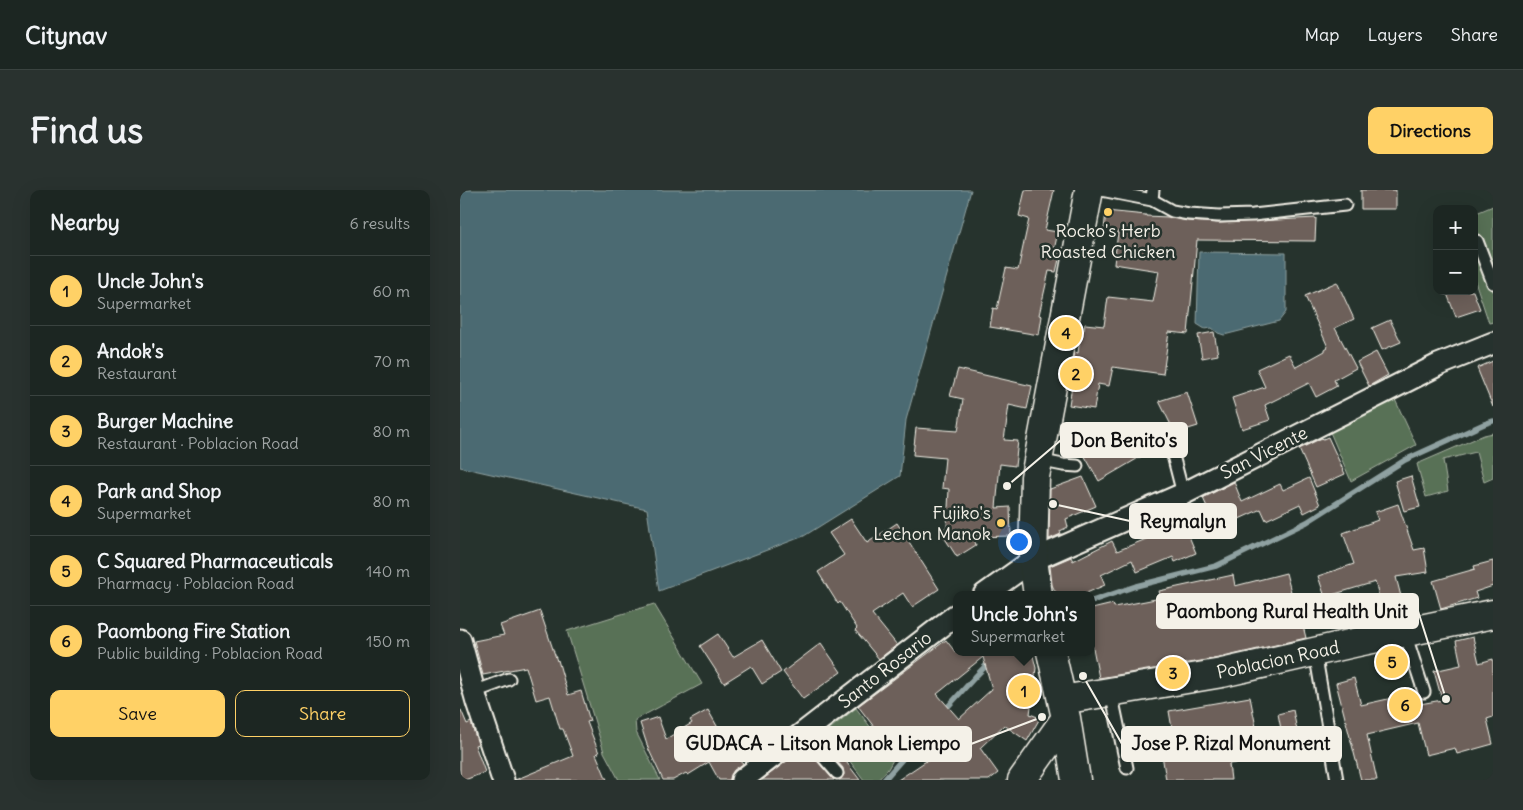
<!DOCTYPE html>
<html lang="en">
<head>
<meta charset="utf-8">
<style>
  body { margin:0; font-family:Delius,sans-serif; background:#29322f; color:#f1f3f6 }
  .controls { position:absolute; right:15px; top:15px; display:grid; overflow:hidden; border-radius:10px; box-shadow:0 5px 20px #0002 }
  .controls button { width:45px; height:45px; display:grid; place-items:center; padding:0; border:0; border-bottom:1px solid #3a4340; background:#1c2622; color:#f1f3f6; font:25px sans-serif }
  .you { position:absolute; left:558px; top:351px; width:18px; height:18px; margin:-12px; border:4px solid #fff; border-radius:50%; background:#1a73e8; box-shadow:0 0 0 8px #1a73e833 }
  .badge { display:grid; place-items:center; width:32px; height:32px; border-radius:50%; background:#ffd166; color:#111; font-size:16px; font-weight:700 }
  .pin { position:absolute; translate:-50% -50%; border:2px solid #fff; box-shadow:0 1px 5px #0006 }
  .popup { position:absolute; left:493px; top:401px; width:142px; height:65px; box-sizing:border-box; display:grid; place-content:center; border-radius:10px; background:#1c2622; filter:drop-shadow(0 1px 4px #0005); font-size:16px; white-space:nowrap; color:#a0a5a5 }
  .popup b { font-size:19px; color:#f1f3f6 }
  .popup::after { content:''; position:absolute; left:50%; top:100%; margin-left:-10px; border:10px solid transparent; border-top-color:#1c2622 }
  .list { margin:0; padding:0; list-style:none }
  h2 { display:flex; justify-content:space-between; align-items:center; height:65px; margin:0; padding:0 20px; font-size:21px }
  h2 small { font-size:16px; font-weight:400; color:#a0a5a5 }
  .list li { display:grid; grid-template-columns:32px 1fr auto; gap:15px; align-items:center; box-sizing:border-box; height:70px; padding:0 20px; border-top:1px solid #3a4340 }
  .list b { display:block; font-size:19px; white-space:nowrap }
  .list p { margin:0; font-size:16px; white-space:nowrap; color:#a0a5a5 }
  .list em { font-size:16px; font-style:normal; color:#a0a5a5 }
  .actions { display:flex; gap:10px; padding:15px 20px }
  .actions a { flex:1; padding:11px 0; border:1px solid #ffd166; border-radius:10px; text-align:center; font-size:18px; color:#ffd166 }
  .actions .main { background:#ffd166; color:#111 }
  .map { position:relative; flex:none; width:1033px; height:590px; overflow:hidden; border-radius:10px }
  header { display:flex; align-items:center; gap:30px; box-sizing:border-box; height:70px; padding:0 25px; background:#1c2622; border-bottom:1px solid #3a4340 }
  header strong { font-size:24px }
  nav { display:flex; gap:28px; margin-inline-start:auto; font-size:18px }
  .intro { display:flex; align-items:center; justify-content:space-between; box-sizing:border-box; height:120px; padding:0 30px }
  h1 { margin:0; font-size:35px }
  .button { padding:12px 22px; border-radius:10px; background:#ffd166; color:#111; font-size:18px; font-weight:700 }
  main { display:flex; gap:30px; padding:0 30px }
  aside { flex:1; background:#1c2622; border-radius:10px; box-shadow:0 5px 20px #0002 }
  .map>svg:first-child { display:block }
  .green { fill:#587157; stroke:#a6b1a0 }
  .water { fill:#4b6b72; stroke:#8fa1a1 }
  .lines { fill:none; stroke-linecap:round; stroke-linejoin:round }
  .stream { stroke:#8fa1a1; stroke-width:5.5 }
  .building { fill:#6d615a; stroke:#f4f1e8; fill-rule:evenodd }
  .lane-casing { stroke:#f4f1e8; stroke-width:15 }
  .street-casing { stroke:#f4f1e8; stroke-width:25 }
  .secondary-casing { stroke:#f4f1e8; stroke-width:31 }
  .lane { stroke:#26332d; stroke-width:11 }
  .street { stroke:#26332d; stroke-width:21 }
  .secondary { stroke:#26332d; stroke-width:28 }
  .poi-dot { fill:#ffd166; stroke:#26332d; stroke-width:2 }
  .labels { text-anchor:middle; stroke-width:5; stroke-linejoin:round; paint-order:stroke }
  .poi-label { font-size:18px; fill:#f4f1e8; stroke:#26332d }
  .street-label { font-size:18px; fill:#f4f1e8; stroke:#26332d }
  .leader { fill:none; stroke:#f4f1e8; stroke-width:2 }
  .callout-dot { fill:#f4f1e8; stroke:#26332d; stroke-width:2 }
  .callout { fill:#f4f1e8; stroke:#f4f1e8; stroke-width:2 }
  .callout-label { font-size:19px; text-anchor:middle; font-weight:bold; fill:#111 }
</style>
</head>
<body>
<header>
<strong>Citynav</strong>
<nav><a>Map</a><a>Layers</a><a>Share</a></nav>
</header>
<div class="intro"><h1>Find us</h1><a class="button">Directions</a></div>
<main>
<aside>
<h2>Nearby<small>6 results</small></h2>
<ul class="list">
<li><span class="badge">1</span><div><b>Uncle John's</b><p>Supermarket</p></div><em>60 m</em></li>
<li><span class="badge">2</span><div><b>Andok's</b><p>Restaurant</p></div><em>70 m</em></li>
<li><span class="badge">3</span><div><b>Burger Machine</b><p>Restaurant · Poblacion Road</p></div><em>80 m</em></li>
<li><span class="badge">4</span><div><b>Park and Shop</b><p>Supermarket</p></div><em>80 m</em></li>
<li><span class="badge">5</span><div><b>C Squared Pharmaceuticals</b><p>Pharmacy · Poblacion Road</p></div><em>140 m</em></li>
<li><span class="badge">6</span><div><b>Paombong Fire Station</b><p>Public building · Poblacion Road</p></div><em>150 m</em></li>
</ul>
<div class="actions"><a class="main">Save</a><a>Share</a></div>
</aside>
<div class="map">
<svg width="1033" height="590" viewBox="0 0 1033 590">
  <rect width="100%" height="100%" fill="#26332d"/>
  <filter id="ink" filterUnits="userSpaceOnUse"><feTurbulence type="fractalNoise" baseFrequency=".02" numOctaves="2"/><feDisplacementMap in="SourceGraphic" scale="10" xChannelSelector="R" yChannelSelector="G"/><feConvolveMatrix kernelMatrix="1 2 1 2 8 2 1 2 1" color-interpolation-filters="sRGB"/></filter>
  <g filter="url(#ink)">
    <path class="green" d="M1033,16V132L1029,133L1014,88V24Z
      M932,203L956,255L891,291L867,235Z
      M1033,243V288L1024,292L1016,262L983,270L988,301L966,307L957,274L1024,245Z
      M194,414L242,494L175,530L176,542L200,590H159L144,562L107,441Z
      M396,518L434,568L428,579L418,590H404L367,541Z"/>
    <path class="water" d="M0,0H511L446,230L440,286L344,346L199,401L187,319L0,277Z
      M739,62L826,63V122L819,131L764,145L758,143L752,138L745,139L737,134Z"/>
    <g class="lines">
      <path class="stream" d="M632,411L676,396L756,376L847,332L945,270L1024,234L1033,231
        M483,522L515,487L539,462
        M424,590L466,542"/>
    </g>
    <path class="building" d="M565,0H594L585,40L598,42L594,60L601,61L596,82L589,81L579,125L582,126L579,145L530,137L533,118L537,119L546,78L558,80L569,29L559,26Z
      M901,0H936V19H901Z
      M646,21L686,25V26L708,27L728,31L758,33L856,28L855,51L737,50L728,144L709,142L703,184L653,177L649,196L638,194L634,219L609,215L613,189H609L614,162L618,163L621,140H624L625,134L644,136L648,107L693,112L699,81L654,74L658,42L644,40Z
      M877,92L894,129L875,138L896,178L874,190L877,196L856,207L849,193L805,215L810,230L782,239L772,208L805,197L797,179L829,164L836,177L865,161V159L868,157L845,106Z
      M986,101H1013L1020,119L996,127Z
      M930,130L941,152L922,160L912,138Z
      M754,142L758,165L742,168L738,145Z
      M916,162L928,185L909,196L897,172Z
      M1033,171V217L1017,178Z
      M498,179L572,196L567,219L549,215L544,250L558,251L555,276L540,274L536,318L550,317L551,346L514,347L516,355L497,367L480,341L487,337L489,299L482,298L485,268L453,265L456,238L498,241L503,209L490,206Z
      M727,202L738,236L715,243L699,211Z
      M671,235L687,263L639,291L623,263Z
      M868,247L885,284L856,297L839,259L862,248L863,249Z
      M951,286L960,317L944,321L935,291Z
      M623,287L636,316L606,329L608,337L600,341L601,344L589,349L590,299Z
      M849,288L860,315L844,323L840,314L806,330L801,319L757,339L743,308L774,292L782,312L820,294L823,300Z
      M938,314L954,360L964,358L968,382L936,387L946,426L926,430L915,392L865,407L858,386L894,374L883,343L918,330L915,322Z
      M718,320L736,363L715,372L713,367L677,382L672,370L641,385L645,395L622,405H597L592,395L590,376L611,367L613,371L652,351L657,361L703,342L698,329Z
      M391,329L407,353L437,333L479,399L452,417L443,403L412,424L437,455L419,469L395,440L397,438L380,412L378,414L358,382L384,365L369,343Z
      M1033,371V396L1015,402L1017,408L981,419L973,391L1015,379L1014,376Z
      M826,383L835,417L838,416L846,448L759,468L639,488L632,453V419L653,414L654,417L701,408L699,401L773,385L775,396Z
      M80,421L97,471L98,470L108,505L121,501L130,531L127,532L139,563L136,564L147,590H55L113,566L103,539H100L90,506L76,510L66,477L23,485L14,451L44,445L40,435Z
      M258,444L273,467L302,450L321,482L302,494L291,476L264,493L240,456Z
      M1013,447L1019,473L1033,469V527L1027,529L1033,554L997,564L995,558L966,565L958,533L907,545L917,590H901L876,493L894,488L901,515L946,505L949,516L982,510L974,481L1001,475L996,451Z
      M486,450L496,463L572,462L576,478L570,524L580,528L567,551L544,535L520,558L538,583L529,590H438L475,565L454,541L431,559L398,516ZM523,467L532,499L499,529L477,504Z
      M361,453L381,482L343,509L323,482Z
      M790,507L796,537L787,539L792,570L769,574L771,590H706L701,558L715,556L709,521Z
      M0,520H1L7,534L11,532L18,554L15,555L25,582L5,590H0Z
      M248,520L271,561L275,559L283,574L274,580L271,585L270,590H259L249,572L228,585L226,583L213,590H203L188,558L180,533L198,527L206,549L232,533L230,530Z
      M833,520L839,551L824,554L818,524Z
      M364,543L400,590H379L384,585L383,578L357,548Z
      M345,557L374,590H302Z"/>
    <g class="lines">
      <defs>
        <path id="lane" d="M641,0L692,10L693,0
          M692,10L712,21L729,24L759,26L793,25L885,15
          M1017,51L1033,93
          M708,246L723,304
          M578,270L603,275L617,276
          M945,443L964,502
          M855,462L877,590
          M14,502L49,489
          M651,502L667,578
          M343,544L377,583"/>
        <path id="street" d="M524,405L573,370L723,304L978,175L1033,153
          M0,450L17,512L43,590
          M282,590L496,425"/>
        <path id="secondary" d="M578,405L573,370L575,287L629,0
          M591,462L606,528L616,590
          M602,510L762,483L898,452L1033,424
          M562,590L606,528"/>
      </defs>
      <use href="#lane" class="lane-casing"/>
      <use href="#street" class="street-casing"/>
      <use href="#secondary" class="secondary-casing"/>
      <use href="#lane" class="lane"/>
      <use href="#street" class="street"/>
      <use href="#secondary" class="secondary"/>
    </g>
  </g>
  <g class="poi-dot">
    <circle cx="648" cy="22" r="5"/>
    <circle cx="541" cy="333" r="5"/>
  </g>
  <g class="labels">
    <g class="poi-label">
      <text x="648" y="47">Rocko's Herb<tspan x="648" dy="21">Roasted Chicken</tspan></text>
      <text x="531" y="329" text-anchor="end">Fujiko's<tspan x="531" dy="21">Lechon Manok</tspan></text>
    </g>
    <g class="street-label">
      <text transform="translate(804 263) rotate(-27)" y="6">San Vicente</text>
      <text transform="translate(818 470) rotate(-12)" y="6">Poblacion Road</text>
      <text transform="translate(425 480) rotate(-38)" y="6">Santo Rosario</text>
    </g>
  </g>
  <path class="leader" d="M547 296L601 250M593 314L670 331M986 509L958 421M623 486L662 554M582 527L511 554"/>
  <g class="callout-dot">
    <circle cx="547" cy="296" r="5"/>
    <circle cx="593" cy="314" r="5"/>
    <circle cx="986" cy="509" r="5"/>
    <circle cx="623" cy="486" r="5"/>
    <circle cx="582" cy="527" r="5"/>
  </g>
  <g class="callout">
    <rect x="601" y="233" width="126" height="34" rx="5"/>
    <rect x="670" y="314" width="106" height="34" rx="5"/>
    <rect x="697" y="404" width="261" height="34" rx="5"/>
    <rect x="662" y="537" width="219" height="34" rx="5"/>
    <rect x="215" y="537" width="296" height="34" rx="5"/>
  </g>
  <g class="callout-label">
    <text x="664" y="257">Don Benito's</text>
    <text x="723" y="338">Reymalyn</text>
    <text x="827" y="428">Paombong Rural Health Unit</text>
    <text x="771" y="560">Jose P. Rizal Monument</text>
    <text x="363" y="560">GUDACA - Litson Manok Liempo</text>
  </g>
</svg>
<div class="controls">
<button>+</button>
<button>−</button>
</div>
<div class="you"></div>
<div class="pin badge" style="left:564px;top:501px">1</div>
<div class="popup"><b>Uncle John's</b>Supermarket</div>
<div class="pin badge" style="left:616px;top:184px">2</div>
<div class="pin badge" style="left:713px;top:483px">3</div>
<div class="pin badge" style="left:606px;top:143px">4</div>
<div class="pin badge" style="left:932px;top:472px">5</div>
<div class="pin badge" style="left:945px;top:515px">6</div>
</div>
</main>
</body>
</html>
